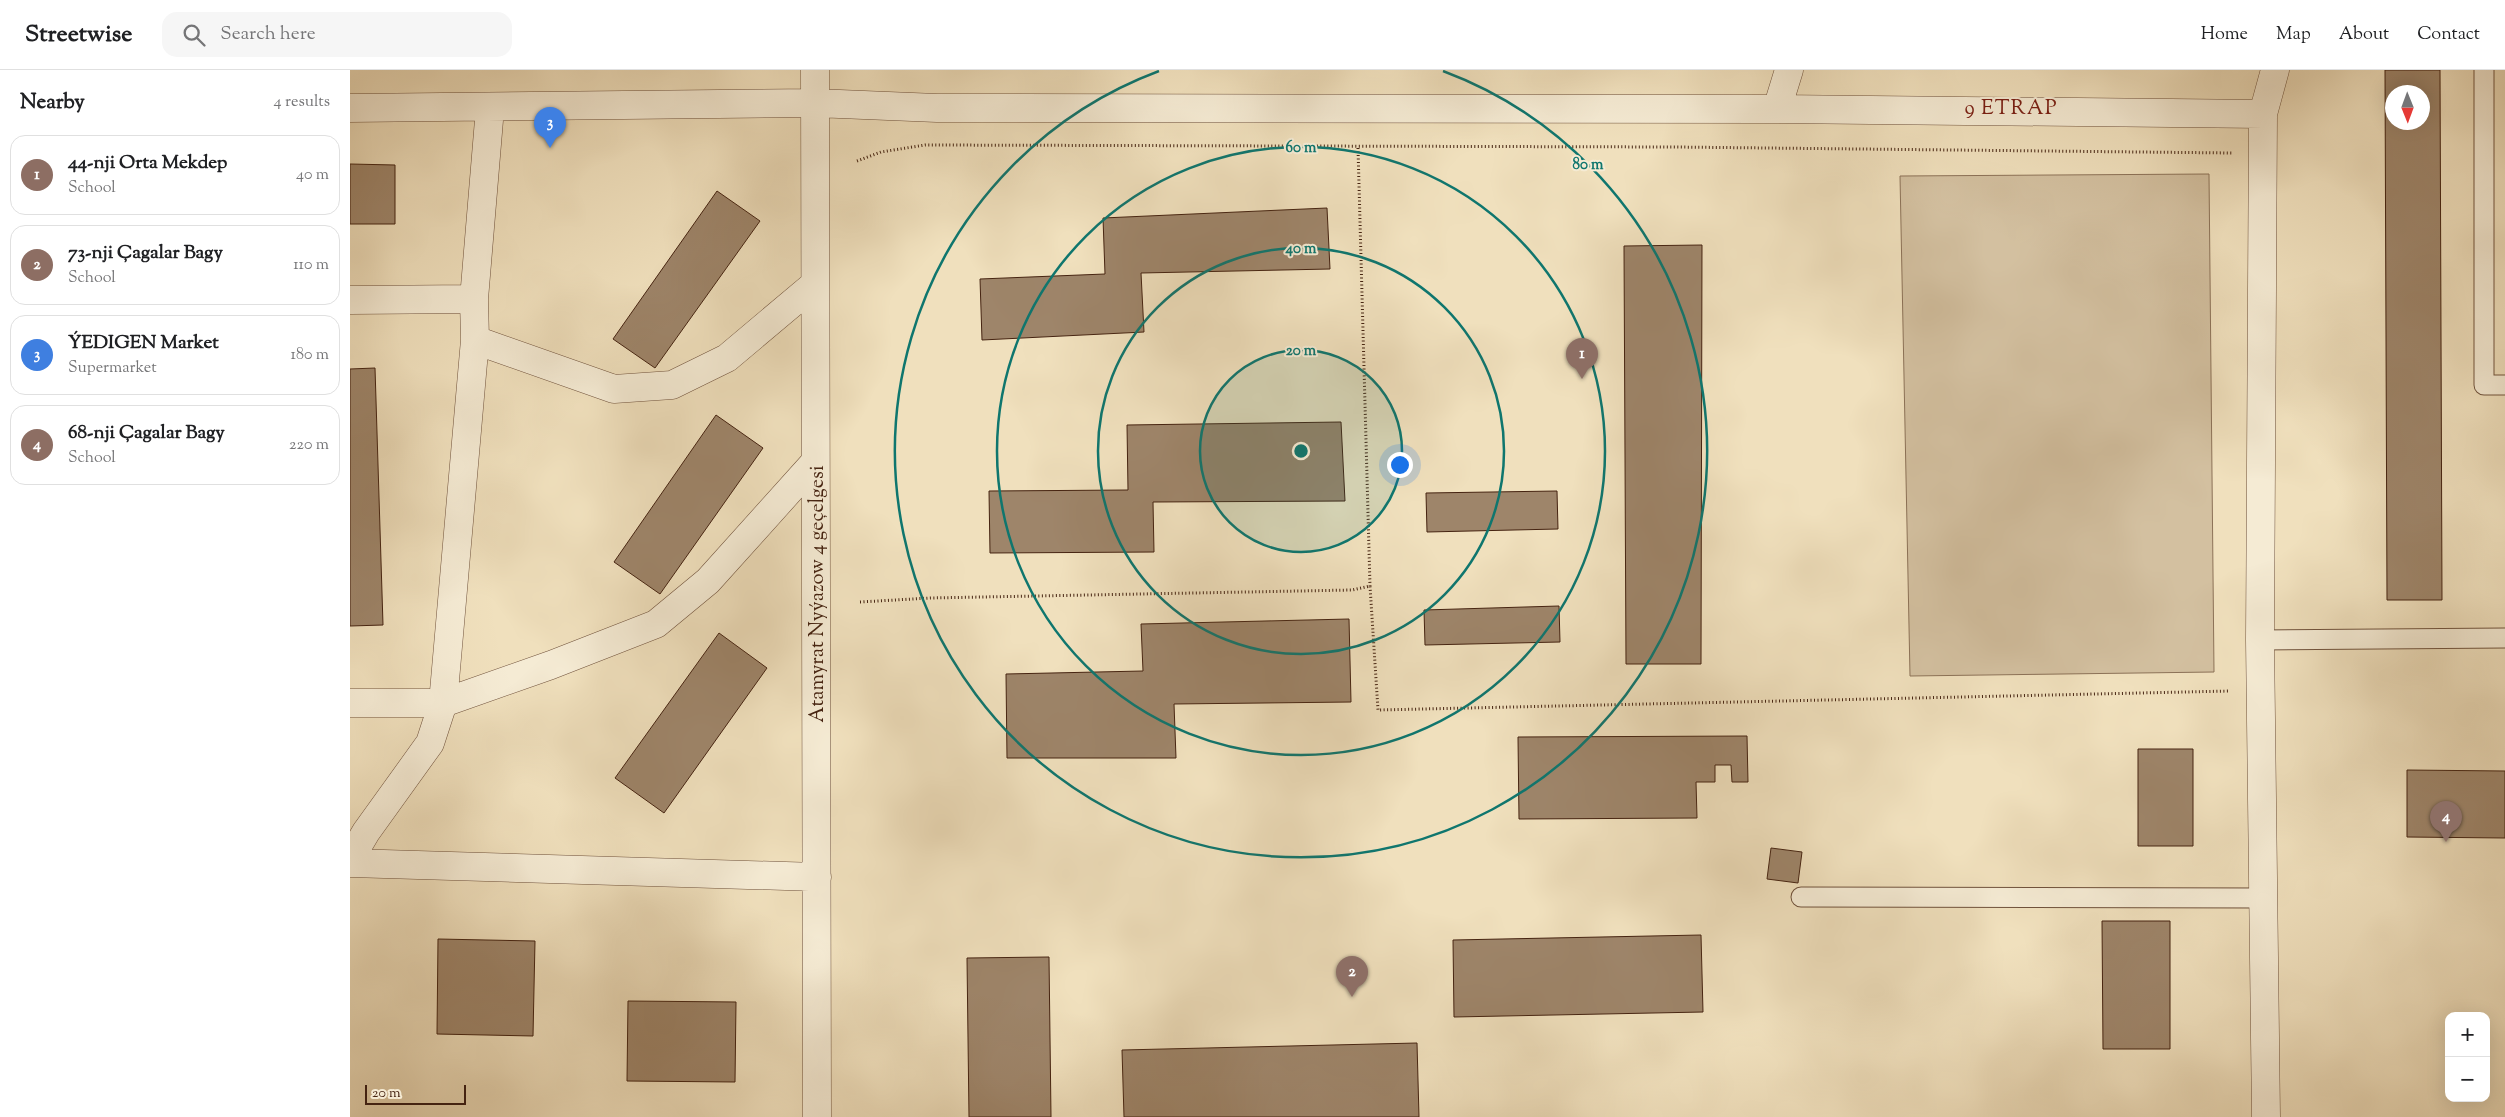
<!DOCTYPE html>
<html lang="en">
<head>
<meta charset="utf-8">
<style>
  body { margin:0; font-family:"Sorts Mill Goudy",serif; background:#f6f6f6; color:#202124 }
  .controls { position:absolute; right:15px; bottom:15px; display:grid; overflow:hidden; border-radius:10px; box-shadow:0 5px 20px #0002 }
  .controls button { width:45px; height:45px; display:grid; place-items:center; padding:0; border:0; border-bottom:1px solid #e0e0e0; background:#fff; color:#202124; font:25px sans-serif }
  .compass { position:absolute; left:2035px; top:15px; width:45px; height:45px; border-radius:50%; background:#fff; box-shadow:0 5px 20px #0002; rotate:179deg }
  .scale { position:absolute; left:15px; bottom:12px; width:101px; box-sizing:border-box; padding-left:5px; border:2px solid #452311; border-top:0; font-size:14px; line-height:18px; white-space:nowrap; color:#452311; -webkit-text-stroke:4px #f5ebd4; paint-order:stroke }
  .you { position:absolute; left:1049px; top:394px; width:18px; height:18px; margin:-12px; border:4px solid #fff; border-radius:50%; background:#1a73e8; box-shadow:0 0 0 8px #1a73e833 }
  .badge { display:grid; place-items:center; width:32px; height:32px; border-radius:50%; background:#8f2418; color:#fff; font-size:16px; font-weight:700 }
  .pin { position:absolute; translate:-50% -41px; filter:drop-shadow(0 1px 2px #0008) }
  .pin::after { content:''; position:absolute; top:26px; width:18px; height:15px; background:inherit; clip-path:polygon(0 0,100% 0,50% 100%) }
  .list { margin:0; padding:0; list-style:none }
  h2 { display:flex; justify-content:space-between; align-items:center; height:65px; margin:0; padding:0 20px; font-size:21px }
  h2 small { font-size:16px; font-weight:400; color:#757577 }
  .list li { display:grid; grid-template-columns:32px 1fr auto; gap:15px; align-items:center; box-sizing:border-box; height:80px; margin:0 10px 10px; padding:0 10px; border:1px solid #e0e0e0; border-radius:15px }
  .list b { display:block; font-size:19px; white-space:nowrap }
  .list p { margin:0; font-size:16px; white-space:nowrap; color:#757577 }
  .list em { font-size:16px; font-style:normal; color:#757577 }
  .icon { flex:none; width:28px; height:28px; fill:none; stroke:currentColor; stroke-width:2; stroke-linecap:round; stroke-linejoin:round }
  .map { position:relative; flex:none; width:2155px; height:1047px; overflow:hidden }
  header { display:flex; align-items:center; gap:30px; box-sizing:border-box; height:70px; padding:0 25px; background:#fff; border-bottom:1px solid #e0e0e0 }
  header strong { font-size:24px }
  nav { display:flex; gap:28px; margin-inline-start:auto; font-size:18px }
  .search { width:350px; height:45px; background:#f6f6f6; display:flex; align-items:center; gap:12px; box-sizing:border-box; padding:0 18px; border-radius:15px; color:#757577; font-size:19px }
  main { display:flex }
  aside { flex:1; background:#fff }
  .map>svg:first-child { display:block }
  .green { fill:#d3c0a0; stroke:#8c7258 }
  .building { fill:#9e856a; stroke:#452311; fill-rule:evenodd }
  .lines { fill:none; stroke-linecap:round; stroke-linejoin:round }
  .lane-casing { stroke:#70523c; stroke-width:21 }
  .street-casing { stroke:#70523c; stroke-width:29 }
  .path { stroke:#452311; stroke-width:3; stroke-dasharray:1 2.5; stroke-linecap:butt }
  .lane { stroke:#f5ebd4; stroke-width:19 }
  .street { stroke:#f5ebd4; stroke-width:28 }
  .ring { fill:none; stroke:#0f766e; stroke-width:2.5 }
  .labels { text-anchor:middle; stroke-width:4; stroke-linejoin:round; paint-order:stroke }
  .street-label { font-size:20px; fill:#452311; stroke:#f5ebd4 }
  .neighbourhood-label { font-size:21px; letter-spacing:1px; fill:#7a1f14; stroke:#f5ebd4 }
  .centre { fill:#0f766e; stroke:#f5ebd4; stroke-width:2.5 }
  .ring-label { font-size:15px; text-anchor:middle; font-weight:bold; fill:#0f766e; stroke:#f5ebd4; stroke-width:4; stroke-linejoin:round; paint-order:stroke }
</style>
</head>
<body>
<header>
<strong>Streetwise</strong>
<div class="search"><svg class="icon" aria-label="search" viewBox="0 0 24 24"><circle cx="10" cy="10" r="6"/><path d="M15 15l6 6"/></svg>Search here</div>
<nav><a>Home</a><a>Map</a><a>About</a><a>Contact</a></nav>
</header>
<main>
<aside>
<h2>Nearby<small>4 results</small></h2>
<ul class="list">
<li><span class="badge" style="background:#8d6e63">1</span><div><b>44-nji Orta Mekdep</b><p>School</p></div><em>40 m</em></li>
<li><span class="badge" style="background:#8d6e63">2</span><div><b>73-nji Çagalar Bagy</b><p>School</p></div><em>110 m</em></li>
<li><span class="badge" style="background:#3f7fe0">3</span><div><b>ÝEDIGEN Market</b><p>Supermarket</p></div><em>180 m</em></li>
<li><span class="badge" style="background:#8d6e63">4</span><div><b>68-nji Çagalar Bagy</b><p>School</p></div><em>220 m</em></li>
</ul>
</aside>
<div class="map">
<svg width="2155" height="1047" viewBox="0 0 2155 1047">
  <rect width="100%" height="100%" fill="#f0e0bd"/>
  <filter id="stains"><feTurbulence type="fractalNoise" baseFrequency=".004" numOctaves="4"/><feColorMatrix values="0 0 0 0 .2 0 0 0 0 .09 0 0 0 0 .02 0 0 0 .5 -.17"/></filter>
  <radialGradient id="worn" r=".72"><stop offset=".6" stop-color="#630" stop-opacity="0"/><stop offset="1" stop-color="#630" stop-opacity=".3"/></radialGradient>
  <path class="green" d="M1859,104L1864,602L1560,606L1550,106Z"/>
  <path class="building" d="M2035,0H2090L2092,530H2037ZM2042,22H2072V52H2042Z
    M0,94L45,95V154H0Z
    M367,121L410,151L305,298L263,269Z
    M977,138L980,199L791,203L794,262L632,270L630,209L755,204L753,148Z
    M1352,175L1351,594H1276L1274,176Z
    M25,298L33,555L0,556V299Z
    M366,345L413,378L310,524L264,492Z
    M991,352L995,431L803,432L804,482L640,483L639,421L778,420L777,355Z
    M1207,421L1208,459L1077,462L1076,423Z
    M1209,536L1210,572L1075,575L1074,540Z
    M999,549L1001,632L824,634L826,688H657L656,604L793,601L791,554Z
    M369,563L417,598L314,743L265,708Z
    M1397,666L1398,712H1382L1381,695H1365V712H1346L1347,748L1169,749L1168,667Z
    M1788,679H1843V776H1788Z
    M2057,700L2155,701V768L2057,767Z
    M1421,778L1452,782L1448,813L1417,809Z
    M1752,851H1820V979H1753Z
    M1351,865L1353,942L1104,947L1103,870Z
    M88,869L185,871L183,966L87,964Z
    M699,887L701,1047H619L617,888Z
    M278,931L386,932L385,1012L277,1011Z
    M1067,973L1069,1047H774L772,980Z"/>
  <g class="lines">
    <defs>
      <path id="lane" d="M2134,0V315H2155
        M1910,570L2155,568
        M1451,827L1912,828"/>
      <path id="street" d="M465,0L467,1047
        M0,38L465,33L587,38L1427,39L1913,44
        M1427,39L1439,0
        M0,230L124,229
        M125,270L264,319L322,315L377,288L465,214
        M0,633H93L201,595L306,554L358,511L465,392
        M0,789L16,762L80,673L93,633L125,270L124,229L140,38
        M0,793L467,807
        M1916,1047L1910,570L1913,44L1925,0"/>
    </defs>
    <use href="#lane" class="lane-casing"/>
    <use href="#street" class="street-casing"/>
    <path class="path" d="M1008,78L1020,516
      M507,91L531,82L575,75L1324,77L1882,83
      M510,532L580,528L1002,520L1020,516L1028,640L1880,621"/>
    <use href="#lane" class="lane"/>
    <use href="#street" class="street"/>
  </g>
  <circle cx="951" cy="381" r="101" fill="#0f766e" fill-opacity=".12"/>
  <g class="ring">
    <circle cx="951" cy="381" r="101"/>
    <circle cx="951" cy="381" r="203"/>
    <circle cx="951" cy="381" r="304"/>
    <path d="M1093 1A406 406 0 1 1 809 1"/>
  </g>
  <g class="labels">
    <g class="street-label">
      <text transform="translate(466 524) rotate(-90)" y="7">Atamyrat Nyýazow 4 geçelgesi</text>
    </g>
    <g class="neighbourhood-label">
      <text x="1661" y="44">9 ETRAP</text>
    </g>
  </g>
  <circle cx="951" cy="381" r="8" class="centre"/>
  <g class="ring-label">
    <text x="951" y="82">60 m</text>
    <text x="1238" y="99">80 m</text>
    <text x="951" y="183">40 m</text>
    <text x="951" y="285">20 m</text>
  </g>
  <rect width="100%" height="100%" filter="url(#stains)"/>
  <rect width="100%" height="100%" fill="url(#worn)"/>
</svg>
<div class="controls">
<button>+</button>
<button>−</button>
</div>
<svg class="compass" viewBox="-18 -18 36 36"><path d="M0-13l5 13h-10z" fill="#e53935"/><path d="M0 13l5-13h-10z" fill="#757577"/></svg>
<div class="scale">20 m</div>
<div class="you"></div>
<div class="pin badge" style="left:1232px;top:309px;background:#8d6e63">1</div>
<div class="pin badge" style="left:1002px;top:927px;background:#8d6e63">2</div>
<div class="pin badge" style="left:200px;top:78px;background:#3f7fe0">3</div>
<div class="pin badge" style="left:2096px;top:772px;background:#8d6e63">4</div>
</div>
</main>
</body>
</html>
